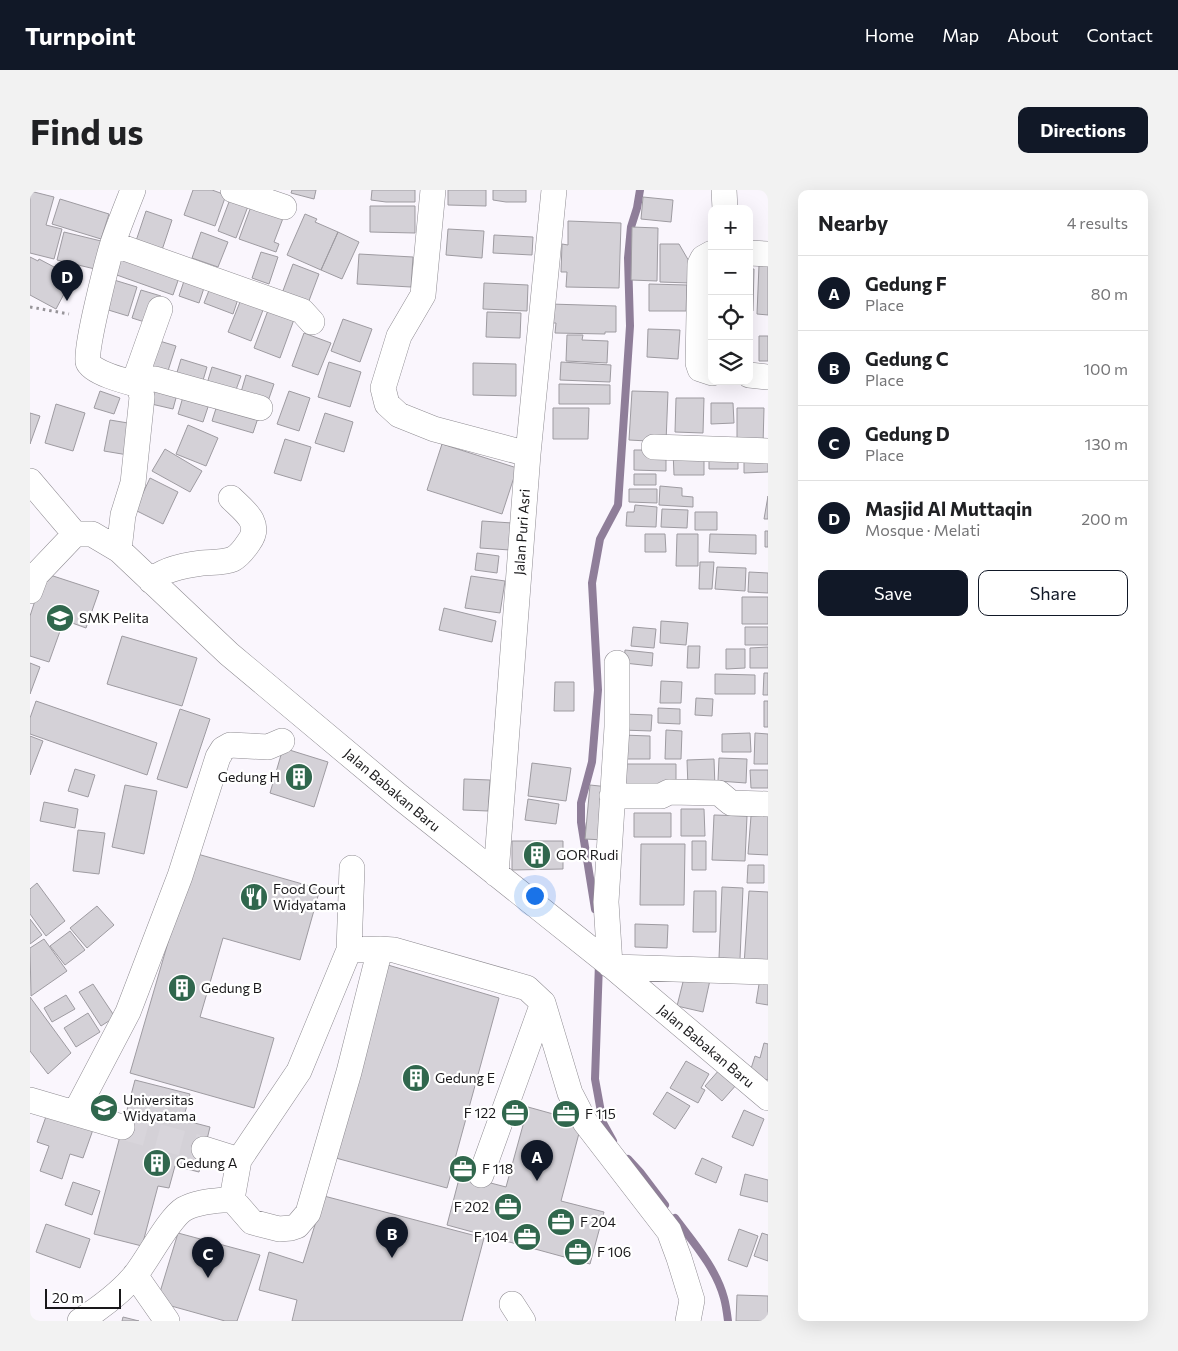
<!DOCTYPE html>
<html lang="en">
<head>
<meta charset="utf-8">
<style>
  body { margin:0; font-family:Commissioner,sans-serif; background:#f2f2f2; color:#202124 }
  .controls { position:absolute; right:15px; top:15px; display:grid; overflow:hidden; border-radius:10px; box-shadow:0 5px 20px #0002 }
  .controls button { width:45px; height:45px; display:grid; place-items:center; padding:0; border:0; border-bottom:1px solid #e0e0e0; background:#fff; color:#202124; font:25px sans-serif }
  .scale { position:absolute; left:15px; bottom:12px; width:76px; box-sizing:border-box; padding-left:5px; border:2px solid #19181a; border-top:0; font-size:14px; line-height:18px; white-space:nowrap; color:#19181a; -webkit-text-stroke:4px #fff; paint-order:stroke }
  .you { position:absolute; left:504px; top:705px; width:18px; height:18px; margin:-12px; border:4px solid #fff; border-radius:50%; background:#1a73e8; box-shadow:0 0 0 8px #1a73e833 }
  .badge { display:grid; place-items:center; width:32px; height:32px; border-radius:50%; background:#111827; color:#fff; font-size:16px; font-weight:700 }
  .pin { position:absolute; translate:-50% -41px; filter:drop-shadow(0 1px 2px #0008) }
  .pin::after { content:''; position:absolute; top:26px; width:18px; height:15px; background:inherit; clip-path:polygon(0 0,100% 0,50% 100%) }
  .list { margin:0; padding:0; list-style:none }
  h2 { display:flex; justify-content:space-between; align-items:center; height:65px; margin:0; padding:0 20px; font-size:21px }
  h2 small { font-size:16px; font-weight:400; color:#757577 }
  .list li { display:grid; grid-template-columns:32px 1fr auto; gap:15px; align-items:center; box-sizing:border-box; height:75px; padding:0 20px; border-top:1px solid #e0e0e0 }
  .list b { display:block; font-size:19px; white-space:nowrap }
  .list p { margin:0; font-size:16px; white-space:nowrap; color:#757577 }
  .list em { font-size:16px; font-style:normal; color:#757577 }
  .actions { display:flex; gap:10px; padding:15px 20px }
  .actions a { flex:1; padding:11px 0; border:1px solid #111827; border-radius:10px; text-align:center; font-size:18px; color:#111827 }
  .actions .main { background:#111827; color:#fff }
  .icon { flex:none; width:28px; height:28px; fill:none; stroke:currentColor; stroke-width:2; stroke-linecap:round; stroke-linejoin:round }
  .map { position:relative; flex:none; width:738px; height:1131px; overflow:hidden; border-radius:10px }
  header { display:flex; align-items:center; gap:30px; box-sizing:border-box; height:70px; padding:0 25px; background:#111827; color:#fff }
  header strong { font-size:24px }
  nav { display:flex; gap:28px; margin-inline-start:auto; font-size:18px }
  .intro { display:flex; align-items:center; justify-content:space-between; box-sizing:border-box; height:120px; padding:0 30px }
  h1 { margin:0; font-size:35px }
  .button { padding:12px 22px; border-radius:10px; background:#111827; color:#fff; font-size:18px; font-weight:700 }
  main { display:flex; gap:30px; padding:0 30px }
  aside { flex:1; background:#fff; border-radius:10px; box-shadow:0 5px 20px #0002 }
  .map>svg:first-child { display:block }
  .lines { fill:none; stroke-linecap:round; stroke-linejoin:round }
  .stream { stroke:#8f7e99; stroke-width:8 }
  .building { fill:#d4d1d7; stroke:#9e9ba1 }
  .minor-tunnel { stroke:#d8d5db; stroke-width:25; stroke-dasharray:25 12; stroke-linecap:butt }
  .minor-casing { stroke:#8f8c92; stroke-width:26 }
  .path { stroke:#979499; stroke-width:3; stroke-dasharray:2.5 4; stroke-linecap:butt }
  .minor { stroke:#fff; stroke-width:25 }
  .labels { text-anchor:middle; stroke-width:4.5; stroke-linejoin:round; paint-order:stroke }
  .street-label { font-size:14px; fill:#19181a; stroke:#fff }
  .poi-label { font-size:14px; fill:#19181a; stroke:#fff; text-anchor:start }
</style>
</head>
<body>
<header>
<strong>Turnpoint</strong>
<nav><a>Home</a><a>Map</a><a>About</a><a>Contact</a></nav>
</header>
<div class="intro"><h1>Find us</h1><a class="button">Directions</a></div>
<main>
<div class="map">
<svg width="738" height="1131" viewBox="0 0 738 1131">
  <rect width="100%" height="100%" fill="#faf6fd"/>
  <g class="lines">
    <path class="stream" d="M565,719L551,632V613L562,572L568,500L562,393L570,349L588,315L600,136L598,68L601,37L607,18L610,0
      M569,773L565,889L573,933L583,951
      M598,969L610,982L635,1015
      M645,1028C663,1052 686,1078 694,1108C696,1115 697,1123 698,1131"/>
  </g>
  <path class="building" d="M163,0H182L196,5L185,36L154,25Z
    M262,0H286L284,9L261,3Z
    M342,0H385V12H356L341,10Z
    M418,0H456V16L418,15Z
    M463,0H496V12H476L463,10Z
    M0,1L24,7L16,35L32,39L24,69L0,63Z
    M202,4L220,11L206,48L188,41Z
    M613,7L643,10L641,32L611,29Z
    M30,9L79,24L71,49L22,34Z
    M223,11L255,23L244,52L249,54L246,62L209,49Z
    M340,16H385V43L340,42Z
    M116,21L142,30L132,60L106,51Z
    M275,24L287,29L285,32L308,42L291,80L257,65Z
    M538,31L591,33L589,98L536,97L537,82H531L532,54L538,55Z
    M602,37L628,38L627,91L601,90Z
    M418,39L454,41L452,68L416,65Z
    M34,42L71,51L65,79L27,70Z
    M171,42L198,52L188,77L162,68Z
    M308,42L329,52L312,89L291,80Z
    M464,45L503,47L502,65L463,63Z
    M630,54H649L660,73V93L630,92Z
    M92,62L151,82L143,105L84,84Z
    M231,62L248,67L239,94L222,88Z
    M329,64L383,67L381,97L327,94Z
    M0,67L8,71L9,69L43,87L26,119L0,105Z
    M263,74L289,84L277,116L251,106Z
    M729,75H738V125L727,124Z
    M719,79H724L723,121L719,120Z
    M156,85L176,92L169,113L149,106Z
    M84,90L107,97L98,126L75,119Z
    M182,93L210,103L203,124L174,113Z
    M454,93L498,95L497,121L453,119Z
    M619,94L657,95L656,121H619Z
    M111,100L131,106L121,134L102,128Z
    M212,107L235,115L221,151L198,142Z
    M520,114L586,116V142H575V144L525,143L526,133H520Z
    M240,115L266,124L250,168L224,158Z
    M457,122L491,123L490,148L456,147Z
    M313,129L342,139L330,172L301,161Z
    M618,139L650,140L648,169L617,167Z
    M274,143L301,153L288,185L262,176Z
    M537,145H553L552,150L578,151L577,173L536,171Z
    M729,146H738V171H729Z
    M123,149L146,156L135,190L112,183Z
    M151,169L177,177L171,197L145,189Z
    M299,172L331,182L320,217L288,207Z
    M531,172L581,175L580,192L530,190Z
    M443,173L486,174V206L443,205Z
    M182,177L211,186L203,208L175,200Z
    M216,185L244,194L236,217L209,209Z
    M123,190L149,197L143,219L117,213Z
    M529,194L580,195V214H529Z
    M155,200L181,208L173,232L148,224Z
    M70,201L90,208L84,224L64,218Z
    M259,201L280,208L269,241L247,234Z
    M602,201L638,202L636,252L599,250Z
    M646,208H674L673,243L645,242Z
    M189,209L230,222L223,243L182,231Z
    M681,213H703L704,233L681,234Z
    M26,214L55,223L43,261L15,253Z
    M523,218H559L558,249H523Z
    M707,218H734L733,255L707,254Z
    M0,223L10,226L0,254Z
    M295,223L323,232L314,262L285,253Z
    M80,230L104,234L98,265L74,261Z
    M158,235L188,248L176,276L146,264Z
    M255,249L281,257L271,291L244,283Z
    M412,254L487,278L472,324L397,300Z
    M135,259L172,281L160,302L122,281Z
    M604,260H636V281L604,280Z
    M643,261H674V285H644Z
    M679,262H708V279H679Z
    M714,264H738V282L714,283Z
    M604,284H626V295H604Z
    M120,288L148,302L133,334L105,320Z
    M630,296L652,298V306L663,307V317L629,315Z
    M599,299H627V313L599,312Z
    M738,306V329H734Z
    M605,315L627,317L626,337L596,336L597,322H604Z
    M632,319L658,320L657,338L631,337Z
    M665,322H687V340H665Z
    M452,331L482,333L480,360L450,358Z
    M735,341H738V357H735Z
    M615,344H635L636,362H615Z
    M647,344H668V376H646Z
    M680,344L726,345V364L679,362Z
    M447,363L469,366L467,383L445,380Z
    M670,372H684L682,399H669Z
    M687,377L716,378L715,401L685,399Z
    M719,382L738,383V403L718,402Z
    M14,383L69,401L56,438L34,430L19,472L0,466V426Z
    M441,386L475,391L470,423L435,418Z
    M712,407H738V434H712Z
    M414,418L466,431L462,452L409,440Z
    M631,431L658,433L656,455L630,453Z
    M603,437L626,439L624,458L601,456Z
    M715,437H738V455H715Z
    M92,446L167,468L152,516L77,494Z
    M658,456H670L669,478H657Z
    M738,457V478H720V458Z
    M696,459H715V478L696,479Z
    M595,460L623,463L622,476L594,473Z
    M0,473L10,477L0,504Z
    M734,483H738V505H733Z
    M685,484L725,485V504H685Z
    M631,491L652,492L651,513H630Z
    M525,492H544V521H524Z
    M666,508L683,509L682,526L665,525Z
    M6,511L127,553L117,585L0,544V528Z
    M734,511H738V537H734Z
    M628,518L650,519V534L628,533Z
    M150,519L180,529L157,598L127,589Z
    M593,524L622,525L621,541L592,540Z
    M636,540L652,541L651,569H635Z
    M720,543L721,562H692V544Z
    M725,543L738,544V574H724Z
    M592,545L620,546V569H592Z
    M0,546L13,551L0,585Z
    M253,558L298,572L284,617L240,603Z
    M689,568L717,569L716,593L688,591Z
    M684,569L685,598H658L657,570Z
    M502,573L541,578L536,611L498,606Z
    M587,574H646V600H587Z
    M45,579L65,585L58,607L38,601Z
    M720,580H738V598H721Z
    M434,589L460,590L458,621L433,620Z
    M95,595L127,601L114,664L82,657Z
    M560,595L579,597L574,650L555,649Z
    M498,609L529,614L526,634L495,630Z
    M14,612L48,619L45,638L10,631Z
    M651,619H674L675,646H651Z
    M604,623H641V647H604Z
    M684,625L717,626L715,671L682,670Z
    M721,626H738V665L718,664Z
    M48,640L75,643L69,684L43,681Z
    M482,651H533V679L482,680Z
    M662,651H676V680H662Z
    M611,654H655L654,715H610Z
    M164,663L290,699L270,770L193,748L170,827L244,848L224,918L100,883Z
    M718,675H734V693H717Z
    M7,693L35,731L16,746L0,724V699Z
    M692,697L713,698L710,769L689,768Z
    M664,701H686V742H663Z
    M719,701L738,702V776L714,775Z
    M67,716L84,735L57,758L40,738Z
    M0,729L12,745L0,754Z
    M605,734L638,735L637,758L605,757Z
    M40,741L55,760L35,775L20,756Z
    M14,749L37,781L1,806L0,758Z
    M358,775L469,808L417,998L302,967Z
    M655,784L680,790L673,822L647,816Z
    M730,788L738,790V815L726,813Z
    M63,794L85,827L71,836L49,802Z
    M36,805L45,819L22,832L14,818Z
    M0,807L41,863L18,884L0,861Z
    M58,823L70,842L46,857L34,838Z
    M734,853L738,854V890L719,885L725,866L730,868Z
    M656,871L679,884L671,898L675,900L668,913L640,898Z
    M690,879L707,894L692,911L675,896Z
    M105,890L160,904L153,930L180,937L169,982L145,976L139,998L128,996L112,1056L64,1044Z
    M637,902L660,916L645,939L623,924Z
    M498,917L552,932L531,1011L574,1022L560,1074L417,1035L430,985L476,997Z
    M19,918L65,934L53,968L40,964L32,989L10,981L19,956L7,952Z
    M714,920L734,929L723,956L702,947Z
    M672,968L692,977L686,993L665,984Z
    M715,984L738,990V1012L710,1005Z
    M43,992L70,1001L62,1025L35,1015Z
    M294,1006L454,1048L432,1131H262L267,1110L229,1100L239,1062L273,1073Z
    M16,1034L60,1049L50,1078L6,1062Z
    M709,1039L728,1046L717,1077L698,1070Z
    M148,1043L230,1065L207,1131H195L127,1112Z
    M732,1043L738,1045V1071L724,1066Z
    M707,1105L738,1106V1131H706Z
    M93,1127L109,1131H92Z"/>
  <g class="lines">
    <path class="minor-tunnel" d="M92,937L174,959"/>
    <defs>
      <path id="minor" d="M203,0L254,17
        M403,0L393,105L369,146L353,198L357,214L369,225L404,239L498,264
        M694,0L695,19
        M83,54L272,121L282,132
        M682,63L673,68L670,74L668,173L670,179L682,183
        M719,63L738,64
        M719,185L738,187
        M111,190L125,189L230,218
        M109,195L111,190L108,187V181L130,119
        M624,257L738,261
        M0,291L45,344
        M89,360L93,325L103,293L112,207L109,195C98,192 62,183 58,172C54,162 78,69 83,53C89,35 96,18 103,0
        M121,391C133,379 156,375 172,373C182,372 194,373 203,369C209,366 215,358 219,352C233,333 213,320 201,308
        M0,401L6,385L45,344H62L89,360L199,464L370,607L583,777L738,908
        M582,606H631L639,602L689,603L701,613L738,614
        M466,684L498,264L524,0
        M319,760L322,678
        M580,775L576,712L587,537V473
        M583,777L738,782
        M0,910L92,937
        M45,923L98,822L150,686L188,567L193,559L200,555L238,557L252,551
        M174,959L209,970
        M451,985L513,813
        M202,1009L222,1032L249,1039L261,1038L267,1036L278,1023L319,882L350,759
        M105,1085L137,1131
        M482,1114L493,1131
        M50,1131C70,1118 91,1103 106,1084C118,1069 139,1028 154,1019C168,1011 186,1011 202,1009L209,970L269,881L319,760L350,759L364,760L497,798L513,813L540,903L555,932L639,1041L649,1068L662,1110L658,1131"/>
    </defs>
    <use href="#minor" class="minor-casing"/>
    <path class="path" d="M0,117L39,124"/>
    <use href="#minor" class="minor"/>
  </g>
  <defs>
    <symbol id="school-disc" viewBox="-11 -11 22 22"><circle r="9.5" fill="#30674d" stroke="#fff"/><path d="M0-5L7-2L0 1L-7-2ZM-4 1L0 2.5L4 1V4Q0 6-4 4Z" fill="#fff"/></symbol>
    <symbol id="building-disc" viewBox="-11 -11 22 22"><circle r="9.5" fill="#30674d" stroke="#fff"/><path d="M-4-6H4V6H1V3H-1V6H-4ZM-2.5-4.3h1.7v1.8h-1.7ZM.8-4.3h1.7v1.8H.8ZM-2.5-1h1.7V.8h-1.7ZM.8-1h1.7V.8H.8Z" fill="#fff"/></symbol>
    <symbol id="restaurant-disc" viewBox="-11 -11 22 22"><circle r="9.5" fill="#30674d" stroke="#fff"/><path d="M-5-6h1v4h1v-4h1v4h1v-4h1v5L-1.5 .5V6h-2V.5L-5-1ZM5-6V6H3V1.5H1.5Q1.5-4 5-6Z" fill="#fff"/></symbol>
    <symbol id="university-disc" viewBox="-11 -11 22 22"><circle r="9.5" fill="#30674d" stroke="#fff"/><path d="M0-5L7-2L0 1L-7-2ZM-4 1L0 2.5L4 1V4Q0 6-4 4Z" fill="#fff"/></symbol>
    <symbol id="office-disc" viewBox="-11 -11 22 22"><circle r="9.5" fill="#30674d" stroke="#fff"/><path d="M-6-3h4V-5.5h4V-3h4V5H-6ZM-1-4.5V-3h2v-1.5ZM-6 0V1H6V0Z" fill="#fff"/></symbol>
  </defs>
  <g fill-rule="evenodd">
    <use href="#school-disc" x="14" y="412" width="32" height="32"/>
    <use href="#building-disc" x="253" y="571" width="32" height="32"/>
    <use href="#building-disc" x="491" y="649" width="32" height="32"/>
    <use href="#restaurant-disc" x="208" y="691" width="32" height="32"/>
    <use href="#building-disc" x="136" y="782" width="32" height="32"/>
    <use href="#building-disc" x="370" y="872" width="32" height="32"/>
    <use href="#university-disc" x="58" y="902" width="32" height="32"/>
    <use href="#office-disc" x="469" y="907" width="32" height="32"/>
    <use href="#office-disc" x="520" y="908" width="32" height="32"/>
    <use href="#building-disc" x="111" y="957" width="32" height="32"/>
    <use href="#office-disc" x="417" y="963" width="32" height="32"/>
    <use href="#office-disc" x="462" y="1001" width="32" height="32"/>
    <use href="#office-disc" x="515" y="1016" width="32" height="32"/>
    <use href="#office-disc" x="481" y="1031" width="32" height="32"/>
    <use href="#office-disc" x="532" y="1046" width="32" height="32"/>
  </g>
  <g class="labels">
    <g class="street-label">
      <text transform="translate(492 342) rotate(-86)" y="5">Jalan Puri Asri</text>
      <text transform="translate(362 600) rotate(40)" y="5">Jalan Babakan Baru</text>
      <text transform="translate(676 856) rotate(40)" y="5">Jalan Babakan Baru</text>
    </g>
    <g class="poi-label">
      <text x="49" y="433">SMK Pelita</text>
      <text x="250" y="592" text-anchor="end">Gedung H</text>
      <text x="526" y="670">GOR Rudi</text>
      <text x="243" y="704">Food Court<tspan x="243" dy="16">Widyatama</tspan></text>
      <text x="171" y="803">Gedung B</text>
      <text x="405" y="893">Gedung E</text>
      <text x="93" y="915">Universitas<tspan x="93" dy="16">Widyatama</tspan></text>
      <text x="466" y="928" text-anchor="end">F 122</text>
      <text x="555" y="929">F 115</text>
      <text x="146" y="978">Gedung A</text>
      <text x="452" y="984">F 118</text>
      <text x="459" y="1022" text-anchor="end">F 202</text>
      <text x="550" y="1037">F 204</text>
      <text x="478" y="1052" text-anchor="end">F 104</text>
      <text x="567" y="1067">F 106</text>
    </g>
  </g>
</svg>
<div class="controls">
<button>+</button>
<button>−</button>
<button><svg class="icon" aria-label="locate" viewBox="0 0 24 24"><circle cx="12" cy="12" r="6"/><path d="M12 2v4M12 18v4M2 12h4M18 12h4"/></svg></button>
<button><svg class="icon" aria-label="layers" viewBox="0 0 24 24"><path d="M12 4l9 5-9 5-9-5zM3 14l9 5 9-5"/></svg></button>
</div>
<div class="scale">20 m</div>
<div class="you"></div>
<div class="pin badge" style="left:507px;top:991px">A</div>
<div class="pin badge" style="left:362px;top:1068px">B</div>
<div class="pin badge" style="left:178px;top:1088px">C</div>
<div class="pin badge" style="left:37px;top:111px">D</div>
</div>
<aside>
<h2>Nearby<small>4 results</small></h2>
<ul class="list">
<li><span class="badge">A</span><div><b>Gedung F</b><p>Place</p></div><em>80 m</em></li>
<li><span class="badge">B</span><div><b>Gedung C</b><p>Place</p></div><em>100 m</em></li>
<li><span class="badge">C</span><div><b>Gedung D</b><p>Place</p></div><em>130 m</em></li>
<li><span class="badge">D</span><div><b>Masjid Al Muttaqin</b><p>Mosque · Melati</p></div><em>200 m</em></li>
</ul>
<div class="actions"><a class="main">Save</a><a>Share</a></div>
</aside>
</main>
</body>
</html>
